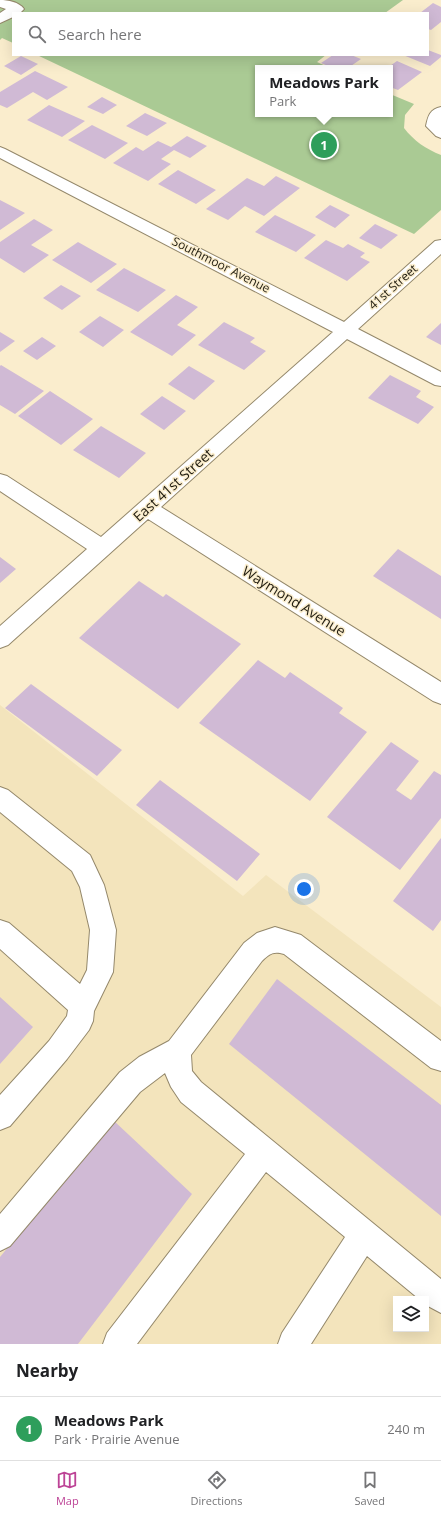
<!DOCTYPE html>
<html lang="en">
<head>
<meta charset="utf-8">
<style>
  body { margin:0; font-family:"Open Sans",sans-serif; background:#f2f2f2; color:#202124 }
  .controls { position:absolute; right:12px; bottom:12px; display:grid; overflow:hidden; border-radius:0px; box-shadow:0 4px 16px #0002 }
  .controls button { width:36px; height:36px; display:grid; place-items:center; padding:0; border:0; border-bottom:1px solid #e0e0e0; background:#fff; color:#202124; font:20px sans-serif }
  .you { position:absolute; left:304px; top:889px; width:14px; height:14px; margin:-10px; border:3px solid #fff; border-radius:50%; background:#1a73e8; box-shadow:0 0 0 6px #1a73e833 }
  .badge { display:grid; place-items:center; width:26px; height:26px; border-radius:50%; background:#bd4396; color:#fff; font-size:13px; font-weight:700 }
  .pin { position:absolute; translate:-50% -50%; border:2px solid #fff; box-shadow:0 1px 4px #0006 }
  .popup { position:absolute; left:255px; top:65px; width:138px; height:52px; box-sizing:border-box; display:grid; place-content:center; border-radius:0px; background:#fff; filter:drop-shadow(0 1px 3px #0005); font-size:13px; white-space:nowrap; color:#757577 }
  .popup b { font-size:15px; color:#202124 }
  .popup::after { content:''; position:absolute; left:50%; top:100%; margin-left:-8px; border:8px solid transparent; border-top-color:#fff }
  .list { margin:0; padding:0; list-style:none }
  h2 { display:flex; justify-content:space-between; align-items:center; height:52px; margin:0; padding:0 16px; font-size:17px }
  h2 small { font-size:13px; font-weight:400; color:#757577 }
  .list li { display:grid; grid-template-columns:26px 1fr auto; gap:12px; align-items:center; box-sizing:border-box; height:64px; padding:0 16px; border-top:1px solid #e0e0e0 }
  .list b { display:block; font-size:15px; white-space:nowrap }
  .list p { margin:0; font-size:13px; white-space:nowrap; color:#757577 }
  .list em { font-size:13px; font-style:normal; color:#757577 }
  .icon { flex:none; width:22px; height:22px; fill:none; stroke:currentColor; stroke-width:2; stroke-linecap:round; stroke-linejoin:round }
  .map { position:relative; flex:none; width:441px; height:1344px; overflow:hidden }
  .search { position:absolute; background:#fff; box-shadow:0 4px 16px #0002; left:12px; right:12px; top:12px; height:44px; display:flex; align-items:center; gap:10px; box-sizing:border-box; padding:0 14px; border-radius:0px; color:#757577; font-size:15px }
  .sheet { height:116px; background:#fff }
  nav { display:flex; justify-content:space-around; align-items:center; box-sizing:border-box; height:56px; border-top:1px solid #e0e0e0; background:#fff; font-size:11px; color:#757577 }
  nav a { display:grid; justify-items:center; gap:2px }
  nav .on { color:#bd4396 }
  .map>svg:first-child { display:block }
  .built { fill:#f3e4bc; fill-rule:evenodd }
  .green { fill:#aaca94 }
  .building { fill:#d0bad5 }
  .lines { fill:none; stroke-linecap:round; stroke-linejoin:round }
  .minor-casing { stroke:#94886b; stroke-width:2 }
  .minor { fill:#fff; fill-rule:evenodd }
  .labels { text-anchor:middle; stroke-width:3; stroke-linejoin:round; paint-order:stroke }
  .far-street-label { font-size:12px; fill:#201c10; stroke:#faedcd }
  .street-label { font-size:14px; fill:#201c10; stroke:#faedcd }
</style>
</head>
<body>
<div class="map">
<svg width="441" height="1344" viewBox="0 0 441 1344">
  <rect width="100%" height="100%" fill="#faedcd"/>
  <path class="built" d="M0,705L243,896L266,875L441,1007V1344H0ZM396,1299H426V1329H396Z"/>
  <path class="green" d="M0,0H403L385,13H13V43L2,38L0,40Z
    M37,55H326L317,62L330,68H258V114H390V94L414,104L405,115L404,128C414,141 426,149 441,155V210L414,234Z"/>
  <path class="building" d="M433,3L441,7V22L431,30L428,29V13H420Z
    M428,50L441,55V57L430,66L403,55H428Z
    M333,55H351L361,59L348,68H333L321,63Z
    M21,56L38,64L21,75L4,66Z
    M397,61L422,72L398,90L390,87V68H387Z
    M35,71L68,87L47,100L33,92L7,108L0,105V92Z
    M102,97L117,105L103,114L87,107Z
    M49,105L85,121L62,137L27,120Z
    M145,113L167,123L147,136L126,126Z
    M92,125L128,143L105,159L68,140Z
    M187,136L207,146L190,158L174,150L161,159L171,164L148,181L113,163L136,147L143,151L158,141L171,147Z
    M178,170L216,190L196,204L158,184Z
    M276,176L300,188L264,216L245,206L228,220L206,209L247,178L264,186Z
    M0,200L25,213L0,230Z
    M330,205L350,215L335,228L315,217Z
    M275,215L316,235L296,252L255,232Z
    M34,219L53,230L31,245L49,255L24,273L0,258V242Z
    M375,224L398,235L381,249L359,238Z
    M326,240L343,248L348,244L365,253L360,257L370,262L347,281L304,258Z
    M78,242L117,264L91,283L52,260Z
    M124,268L166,290L138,312L96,290Z
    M61,285L81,296L62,310L43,298Z
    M176,295L198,307L177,325L196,335L172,356L130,332Z
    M100,316L124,330L103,347L79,332Z
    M224,322L255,338L250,342L266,351L244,370L198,345Z
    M441,323V345L426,337Z
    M0,332L15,341L0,352Z
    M42,337L56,346L37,360L23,351Z
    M1,365L44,391L15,414L0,405V366Z
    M189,366L215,381L194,400L168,384Z
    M390,375L421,391L416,397L434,407L418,424L368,398Z
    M50,391L93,419L61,445L18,416Z
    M162,396L186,411L164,430L140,414Z
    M101,426L146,453L119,478L73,450Z
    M398,549L441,576V619L373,576Z
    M0,557L16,569L0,583Z
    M139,581L163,597L166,594L241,644L178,709L79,638Z
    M258,660L285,678L290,672L343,708L339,713L367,732L310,801L199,723Z
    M31,684L122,750L97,776L5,708Z
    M391,742L419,761L396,790L411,800L434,771L441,775V818L400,870L327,817Z
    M160,780L260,854L237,881L136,805Z
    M441,838V920L433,931L393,901Z
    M277,979L441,1105V1216L229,1044Z
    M0,997L33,1027L0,1064Z
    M113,1120L192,1194L78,1344H0V1257Z"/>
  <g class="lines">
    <defs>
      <path id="minor" d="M0,0C8,0 19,2 24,9L20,13H13V17L0,23V13L6,9L0,7Z
        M441,107V138L436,136L426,126C428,116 430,109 441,107Z
        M0,147L5,149L344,322L435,241L441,240V254L358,329L441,372V386L435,385L347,339L161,507L441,682V704L433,701L148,519L8,645L0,648V626L87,549L0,491V474L7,476L101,537L333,332L0,158Z
        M0,787L8,790L90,855L104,885L116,930L113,972L94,1011L93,1021L89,1030L67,1059L10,1126L0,1130V1095L49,1041L67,1016L68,1010L0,949V920L9,923L80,984L87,970L90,930L80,887L72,871L0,812Z
        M275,927L301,935L441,1041V1071L431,1068L284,954C274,951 270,953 262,961L191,1055L192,1071L201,1082L441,1279V1313L426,1305V1299H419L367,1256L311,1344H278L282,1333L345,1237L266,1172L137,1344H103L107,1333L245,1154L181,1102L171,1087L165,1073L140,1092L10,1246L0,1251V1214L120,1072L139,1057L169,1041L244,943L257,933Z"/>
    </defs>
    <use href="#minor" class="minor-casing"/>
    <use href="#minor" class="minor"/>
  </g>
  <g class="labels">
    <g class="far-street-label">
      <text transform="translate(221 265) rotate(27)" y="4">Southmoor Avenue</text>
      <text transform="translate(393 287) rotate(-42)" y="4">41st Street</text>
    </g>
    <g class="street-label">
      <text transform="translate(173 485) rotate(-42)" y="5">East 41st Street</text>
      <text transform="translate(294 601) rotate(32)" y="5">Waymond Avenue</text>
    </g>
  </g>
</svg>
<div class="controls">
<button><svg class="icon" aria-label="layers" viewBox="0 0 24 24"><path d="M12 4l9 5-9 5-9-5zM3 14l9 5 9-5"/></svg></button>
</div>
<div class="you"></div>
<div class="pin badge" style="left:324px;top:145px;background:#2e9e5b">1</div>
<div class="popup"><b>Meadows Park</b>Park</div>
<div class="search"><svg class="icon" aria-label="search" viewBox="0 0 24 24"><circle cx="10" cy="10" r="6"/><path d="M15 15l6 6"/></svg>Search here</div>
</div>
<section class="sheet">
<h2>Nearby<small></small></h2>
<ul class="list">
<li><span class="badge" style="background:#2e9e5b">1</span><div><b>Meadows Park</b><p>Park · Prairie Avenue</p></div><em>240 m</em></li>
</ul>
</section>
<nav>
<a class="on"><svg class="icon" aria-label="map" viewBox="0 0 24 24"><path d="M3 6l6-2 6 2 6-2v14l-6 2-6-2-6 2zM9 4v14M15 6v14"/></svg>Map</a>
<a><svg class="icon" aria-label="directions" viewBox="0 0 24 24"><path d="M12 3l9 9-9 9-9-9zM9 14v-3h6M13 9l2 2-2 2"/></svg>Directions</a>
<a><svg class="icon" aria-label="saved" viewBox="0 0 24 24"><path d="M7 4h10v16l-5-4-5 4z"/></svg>Saved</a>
</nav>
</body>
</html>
